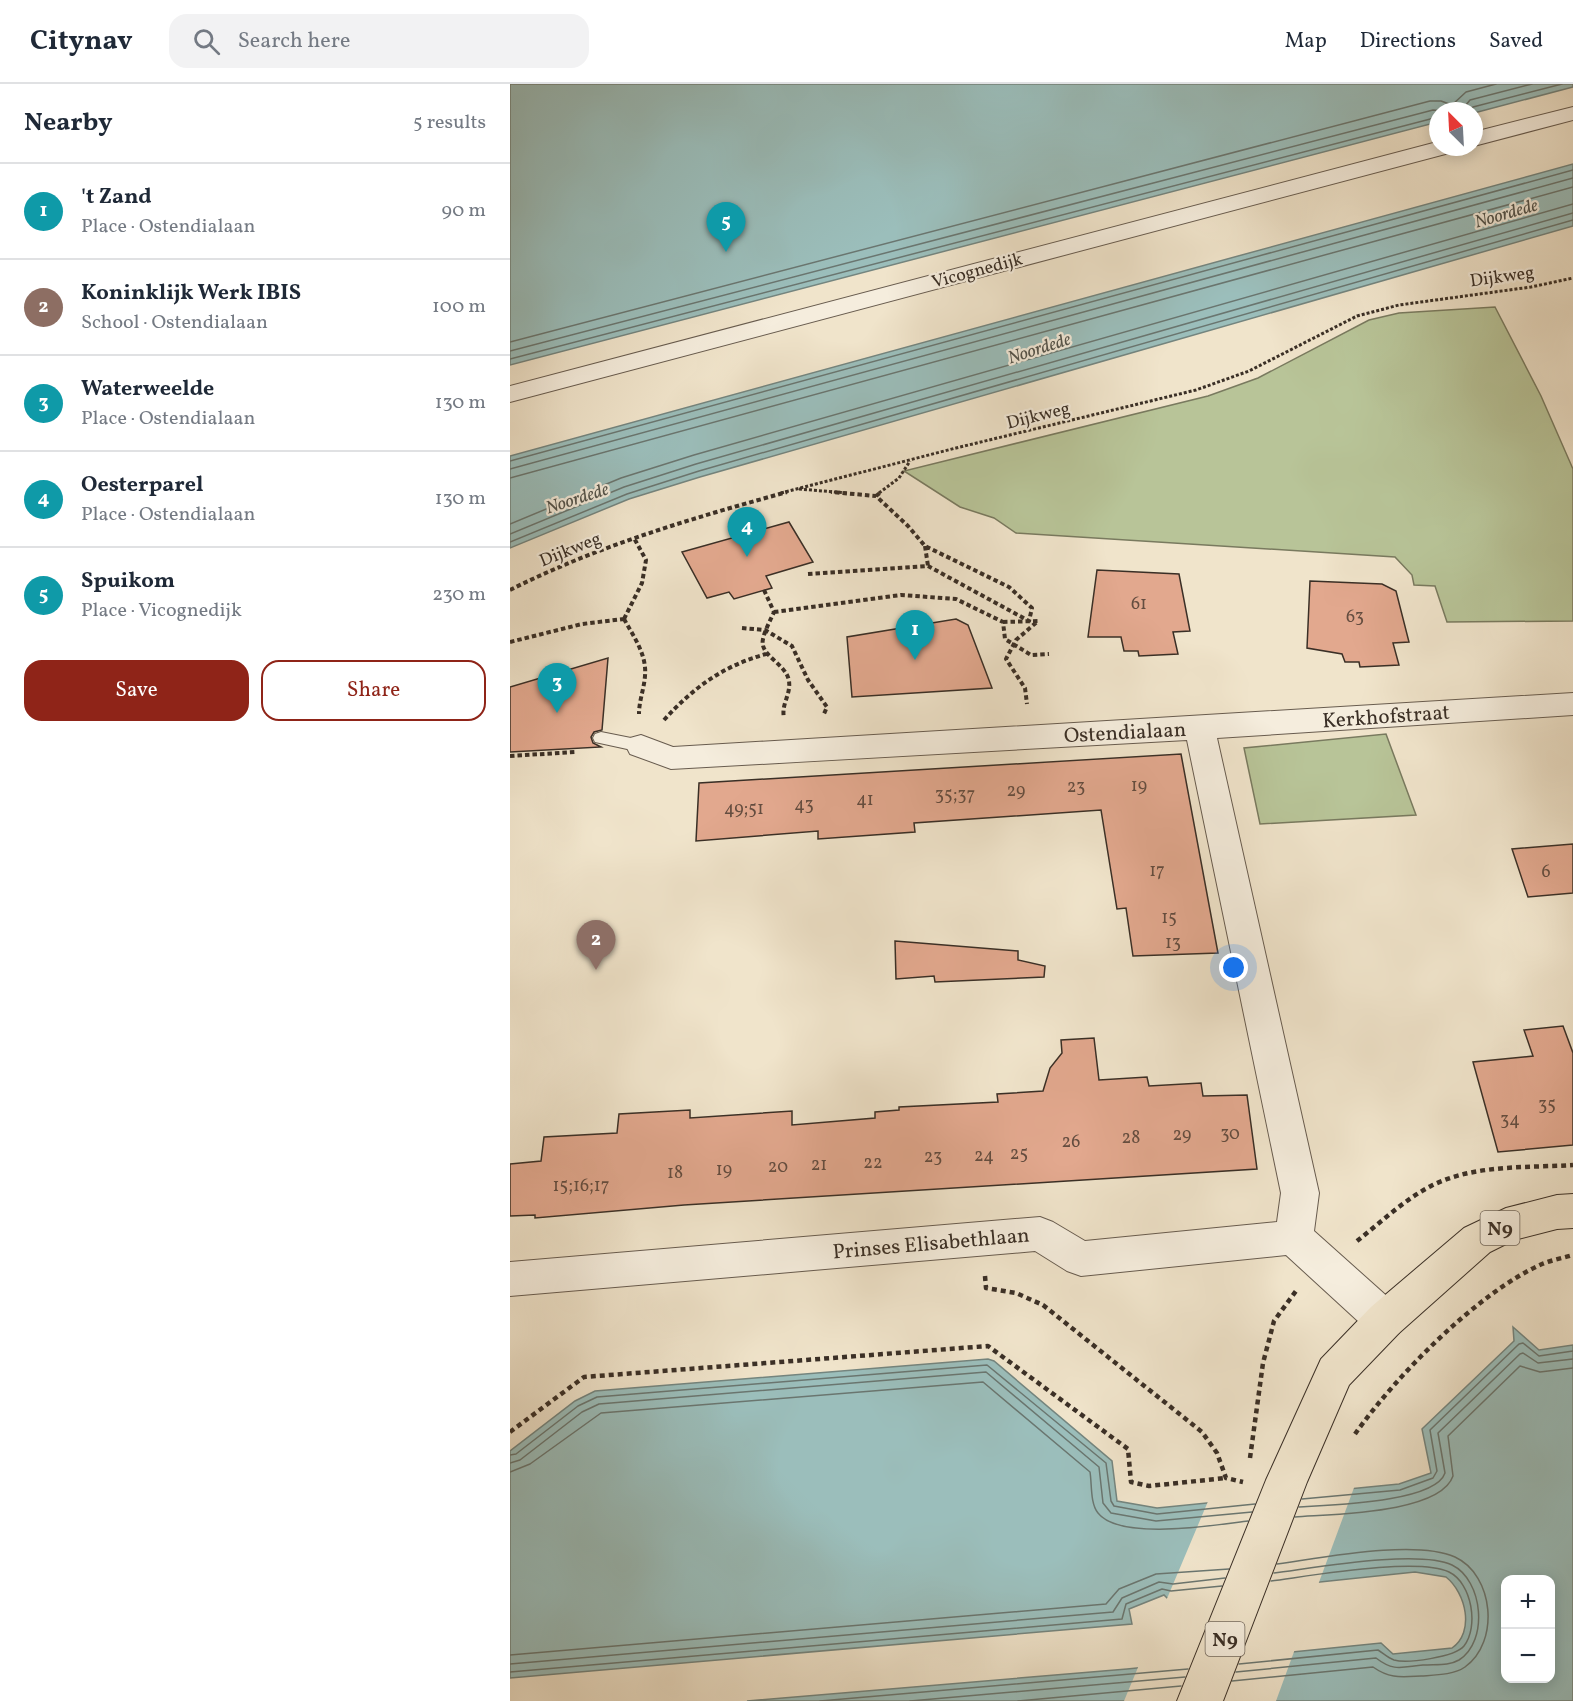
<!DOCTYPE html>
<html lang="en">
<head>
<meta charset="utf-8">
<style>
  body { margin:0; font-family:Vollkorn,serif; background:#f2f2f3; color:#1f2937 }
  .controls { position:absolute; right:18px; bottom:18px; display:grid; overflow:hidden; border-radius:12px; box-shadow:0 3px 15px #0003 }
  .controls button { width:54px; height:54px; display:grid; place-items:center; padding:0; border:0; border-bottom:2px solid #e0e1e3; background:#fff; color:#1f2937; font:30px sans-serif }
  .compass { position:absolute; left:919px; top:18px; width:54px; height:54px; border-radius:50%; background:#fff; box-shadow:0 3px 15px #0003; rotate:336deg }
  .you { position:absolute; left:724px; top:884px; width:21px; height:21px; margin:-15px; border:4px solid #fff; border-radius:50%; background:#1a73e8; box-shadow:0 0 0 9px #1a73e833 }
  .badge { display:grid; place-items:center; width:39px; height:39px; border-radius:50%; background:#8f2418; color:#fff; font-size:20px; font-weight:700 }
  .pin { position:absolute; translate:-50% -50px; filter:drop-shadow(0 2px 3px #0008) }
  .pin::after { content:''; position:absolute; top:32px; width:21px; height:18px; background:inherit; clip-path:polygon(0 0,100% 0,50% 100%) }
  .list { margin:0; padding:0; list-style:none }
  h2 { display:flex; justify-content:space-between; align-items:center; height:78px; margin:0; padding:0 24px; font-size:26px }
  h2 small { font-size:20px; font-weight:400; color:#747a83 }
  .list li { display:grid; grid-template-columns:39px 1fr auto; gap:18px; align-items:center; box-sizing:border-box; height:96px; padding:0 24px; border-top:2px solid #e0e1e3 }
  .list b { display:block; font-size:22px; white-space:nowrap }
  .list p { margin:0; font-size:20px; white-space:nowrap; color:#747a83 }
  .list em { font-size:20px; font-style:normal; color:#747a83 }
  .actions { display:flex; gap:12px; padding:18px 24px }
  .actions a { flex:1; padding:14px 0; border:2px solid #8f2418; border-radius:18px; text-align:center; font-size:21px; color:#8f2418 }
  .actions .main { background:#8f2418; color:#fff }
  .icon { flex:none; width:33px; height:33px; fill:none; stroke:currentColor; stroke-width:2; stroke-linecap:round; stroke-linejoin:round }
  .map { position:relative; flex:none; width:1063px; height:1617px; overflow:hidden }
  header { display:flex; align-items:center; gap:36px; box-sizing:border-box; height:84px; padding:0 30px; background:#fff; border-bottom:2px solid #e0e1e3 }
  header strong { font-size:28px }
  nav { display:flex; gap:33px; margin-inline-start:auto; font-size:21px }
  .search { width:420px; height:54px; background:#f2f2f3; display:flex; align-items:center; gap:15px; box-sizing:border-box; padding:0 21px; border-radius:18px; color:#747a83; font-size:22px }
  main { display:flex }
  aside { flex:1; background:#fff }
  .map>svg:first-child { display:block }
  .green { fill:#b8c498; stroke:#797a5f; stroke-width:1.5 }
  .water { fill:#9bbebb; stroke:#74857f; stroke-width:1.5; fill-rule:evenodd }
  .pier { fill:#f0e4cb }
  .lines { fill:none; stroke-linecap:round; stroke-linejoin:round }
  .shore { stroke:#6a7670; stroke-width:1.5 }
  .building { fill:#e2a88e; stroke:#3a2f26; stroke-width:1.5 }
  .service-casing { stroke:#685c4f; stroke-width:2 }
  .minor-casing { stroke:#685c4f; stroke-width:2 }
  .primary-casing { stroke:#3a2f26; stroke-width:2 }
  .path-far2 { stroke:#3a2f26; stroke-width:3; stroke-dasharray:3 2; stroke-linecap:butt }
  .path-far1 { stroke:#3a2f26; stroke-width:4; stroke-dasharray:4.5 3; stroke-linecap:butt }
  .path { stroke:#3a2f26; stroke-width:4.5; stroke-dasharray:5 4; stroke-linecap:butt }
  .service { fill:#f5eddd; fill-rule:evenodd }
  .minor { fill:#f5eddd; fill-rule:evenodd }
  .primary { fill:#f0e4cb; fill-rule:evenodd }
  .labels { text-anchor:middle; stroke-width:4.5; stroke-linejoin:round; paint-order:stroke }
  .far-water-label { font-size:18px; font-style:italic; fill:#52534b; stroke:#f5eddd }
  .far-street-label { font-size:18px; fill:#3a2f26; stroke:#f5eddd }
  .number-label { font-size:18px; fill:#644d40 }
  .shield { fill:#f5eddd; stroke:#72685d; stroke-width:1.5 }
  .shield-label { font-size:20px; font-weight:bold; fill:#3a2f26 }
  .street-label { font-size:21px; fill:#3a2f26; stroke:#f5eddd }
</style>
</head>
<body>
<header>
<strong>Citynav</strong>
<div class="search"><svg class="icon" aria-label="search" viewBox="0 0 24 24"><circle cx="10" cy="10" r="6"/><path d="M15 15l6 6"/></svg>Search here</div>
<nav><a>Map</a><a>Directions</a><a>Saved</a></nav>
</header>
<main>
<aside>
<h2>Nearby<small>5 results</small></h2>
<ul class="list">
<li><span class="badge" style="background:#0f9aa8">1</span><div><b>'t Zand</b><p>Place · Ostendialaan</p></div><em>90 m</em></li>
<li><span class="badge" style="background:#8d6e63">2</span><div><b>Koninklijk Werk IBIS</b><p>School · Ostendialaan</p></div><em>100 m</em></li>
<li><span class="badge" style="background:#0f9aa8">3</span><div><b>Waterweelde</b><p>Place · Ostendialaan</p></div><em>130 m</em></li>
<li><span class="badge" style="background:#0f9aa8">4</span><div><b>Oesterparel</b><p>Place · Ostendialaan</p></div><em>130 m</em></li>
<li><span class="badge" style="background:#0f9aa8">5</span><div><b>Spuikom</b><p>Place · Vicognedijk</p></div><em>230 m</em></li>
</ul>
<div class="actions"><a class="main">Save</a><a>Share</a></div>
</aside>
<div class="map">
<svg width="1063" height="1617" viewBox="0 0 1063 1617">
  <rect width="100%" height="100%" fill="#f0e4cb"/>
  <filter id="stains"><feTurbulence type="fractalNoise" baseFrequency=".00333" numOctaves="4"/><feColorMatrix values="0 0 0 0 .2 0 0 0 0 .09 0 0 0 0 .02 0 0 0 .5 -.17"/></filter>
  <radialGradient id="worn" r=".72"><stop offset=".6" stop-color="#630" stop-opacity="0"/><stop offset="1" stop-color="#630" stop-opacity=".3"/></radialGradient>
  <path class="green" d="M985,223L1031,312L1063,385V537L937,538L925,502L904,501L902,491L885,473L506,449L484,434L450,423L394,387L698,312L748,294L859,236L889,229Z
    M876,650L906,731L750,740L734,664Z"/>
  <path class="water" d="M0,0H1063V3L964,29V27H928V38L0,281Z
    M1063,80V142L190,393L119,415L0,464V372Z
    M1003,1243L1029,1266L1063,1261V1617H237L617,1585L871,1559L883,1570L942,1564C965,1548 956,1509 936,1493L905,1488L657,1514L654,1511L619,1525L622,1540L0,1594V1367L65,1317L85,1307L478,1275L484,1277L602,1377L607,1417L647,1424L889,1400L921,1389L912,1345L1004,1257ZM996,1496H1040V1594H996Z"/>
  <path class="pier" d="M845,1401L808,1501L656,1517L699,1415Z
    M785,1565L766,1617H614L629,1581Z"/>
  <g class="lines">
    <path class="shore" d="M951,27L960,16L1022,0
      M959,27L963,23L1052,0
      M0,258L920,17H931L942,21L956,8L986,0
      M0,267L923,26L934,27
      M0,275L928,33
      M0,377L1063,86
      M0,385L1063,94
      M0,394L1063,103
      M0,440L111,394L184,371L1063,120
      M0,450L114,403L186,380L1063,129
      M0,458L117,410L189,387L1063,136
      M0,1371L6,1370L68,1322L87,1313L477,1281L596,1379L601,1417L604,1422L647,1430L745,1420
      M0,1379L10,1376L72,1328L89,1320L476,1288L589,1383L593,1419L601,1429L646,1437L742,1428
      M0,1388L20,1380L91,1329L473,1298L580,1388C582,1400 580,1419 588,1429C610,1457 705,1441 738,1437
      M792,1415L890,1406L923,1394L927,1387L920,1346L1009,1260L1013,1259L1029,1272L1063,1267
      M789,1423C817,1421 925,1419 935,1389L928,1349L1010,1270L1013,1269L1028,1279L1063,1275
      M785,1433C820,1430 930,1430 943,1392L938,1352L1010,1282L1030,1288L1063,1284
      M0,1571L596,1520L609,1505L646,1490L719,1485
      M0,1580L603,1528L612,1514L649,1498L663,1500L715,1494
      M729,1580L868,1566C873,1569 878,1574 884,1576C897,1580 945,1573 954,1562C969,1543 962,1499 939,1488C907,1473 800,1492 761,1497
      M0,1588L612,1535L616,1520L652,1505L661,1507L712,1502
      M726,1588L866,1574C884,1588 892,1583 913,1581C925,1580 939,1582 949,1576C979,1557 973,1496 942,1481C908,1465 804,1484 764,1489
      M722,1597L863,1583C880,1595 891,1593 911,1592C925,1591 944,1591 955,1583C990,1558 984,1491 945,1473C905,1455 811,1474 767,1480
      M310,1617L678,1585
      M400,1617L675,1593
      M508,1617L671,1602"/>
  </g>
  <path class="building" d="M279,438L303,478L256,492L262,504L224,515L219,508L197,514L172,468Z
    M587,486L669,490L680,547L663,548L668,570L629,572L628,567H614L611,553H578Z
    M800,497L872,500L886,507L899,558L883,559L889,581L850,583L849,578H835L832,570L797,564Z
    M446,535L458,541L482,604L342,613L337,553Z
    M98,574L92,646L84,648L81,653L83,659L91,663L0,668V603Z
    M671,670L708,869L623,872L616,824L607,825L591,726L404,739L405,748L308,755V747L186,757L189,699Z
    M1063,760V809L1018,813L1002,765Z
    M385,857L508,867V876L535,882L534,893L425,898L424,892L386,895Z
    M1053,942L1063,969V1061L988,1068L963,978L1023,972L1014,946Z
    M584,954L589,996L637,993L639,1002L691,999L693,1012L737,1011L747,1085L174,1121L25,1134V1131L0,1132V1080L31,1077L34,1053L107,1049L109,1030L180,1026V1034L282,1027V1041L365,1034V1028L389,1026V1023L488,1018L487,1010L533,1007L540,984L552,969L551,956Z"/>
  <g class="lines">
    <defs>
      <path id="service" d="M91,648L131,656L137,658L139,662L137,666L131,668L85,658L83,654L85,650Z"/>
      <path id="minor" d="M1063,23V36L964,62V48Z
        M927,58L928,63H946L943,68L0,318V302Z
        M1063,609V631L707,654L809,1109L804,1147L889,1223L895,1236L889,1249L875,1254L861,1249L776,1171L571,1192L557,1187L525,1167L0,1212V1178L530,1133L543,1138L575,1157L767,1138L771,1109L677,656L161,685L120,670L116,662L120,654L131,651L163,663Z"/>
      <path id="primary" d="M1063,1110V1144L1047,1145L1004,1156L980,1168L889,1249L839,1301L797,1398L713,1617H667L756,1396L811,1275L861,1223L954,1144L996,1124L1047,1111Z"/>
    </defs>
    <use href="#service" class="service-casing"/>
    <use href="#minor" class="minor-casing"/>
    <use href="#primary" class="primary-casing"/>
    <path class="path-far2" d="M289,405L337,409
      M271,409L446,364L686,306L739,287L847,232L889,221L1021,203L1063,194
      M369,409L389,394L400,377"/>
    <path class="path-far1" d="M366,412L371,408
      M415,462L418,482
      M298,490L418,482L519,537L522,524L499,503L415,462L398,442L366,412L321,408
      M0,506C87,462 183,434 277,408
      M254,506L264,528C260,537 255,546 253,555C249,572 276,579 279,597C281,611 271,620 274,634
      M264,528L391,511L446,515L493,538L495,555L521,571L539,570
      M114,535C124,553 137,571 135,592C134,605 129,617 129,630
      M114,535L132,499L136,476L124,454
      M493,538L528,537L506,556L496,575L515,604L517,620
      M232,544L255,546L282,562L298,596L317,623L313,632
      M0,558L72,540L114,535
      M154,636C184,603 213,582 256,570
      M0,672L65,668"/>
    <path class="path" d="M847,1157C871,1138 894,1116 921,1102C964,1080 1017,1084 1063,1081
      M475,1192L476,1204L506,1209L533,1221L692,1348L707,1369L716,1394L733,1398
      M0,1348L74,1293L478,1262L618,1365L621,1398L639,1402L716,1394
      M845,1350C886,1292 967,1209 1032,1180C1042,1176 1053,1174 1063,1171
      M740,1374L753,1279L764,1237L786,1207"/>
    <use href="#service" class="service"/>
    <use href="#minor" class="minor"/>
    <use href="#primary" class="primary"/>
  </g>
  <g class="labels">
    <g class="far-water-label">
      <text transform="translate(996 129) rotate(-16)" y="6">Noordede</text>
      <text transform="translate(529 264) rotate(-18)" y="6">Noordede</text>
      <text transform="translate(67 414) rotate(-18)" y="6">Noordede</text>
    </g>
    <g class="far-street-label">
      <text transform="translate(467 186) rotate(-15)" y="6">Vicognedijk</text>
      <text transform="translate(992 192) rotate(-8)" y="6">Dijkweg</text>
      <text transform="translate(528 331) rotate(-14)" y="6">Dijkweg</text>
      <text transform="translate(60 465) rotate(-22)" y="6">Dijkweg</text>
    </g>
    <g class="number-label">
      <text x="629" y="525">61</text>
      <text x="845" y="538">63</text>
      <text x="629" y="707">19</text>
      <text x="566" y="708">23</text>
      <text x="506" y="712">29</text>
      <text x="445" y="716">35;37</text>
      <text x="355" y="721">41</text>
      <text x="294" y="726">43</text>
      <text x="234" y="730">49;51</text>
      <text x="647" y="792">17</text>
      <text x="1036" y="793">6</text>
      <text x="659" y="839">15</text>
      <text x="663" y="864">13</text>
      <text x="1037" y="1026">35</text>
      <text x="1000" y="1041">34</text>
      <text x="720" y="1055">30</text>
      <text x="672" y="1056">29</text>
      <text x="621" y="1059">28</text>
      <text x="561" y="1063">26</text>
      <text x="509" y="1075">25</text>
      <text x="474" y="1077">24</text>
      <text x="423" y="1078">23</text>
      <text x="363" y="1084">22</text>
      <text x="309" y="1086">21</text>
      <text x="268" y="1088">20</text>
      <text x="214" y="1091">19</text>
      <text x="165" y="1094">18</text>
      <text x="71" y="1107">15;16;17</text>
    </g>
    <g class="shield">
      <rect x="970.5" y="1127" width="39" height="34" rx="4.5"/>
      <rect x="695.5" y="1538" width="39" height="34" rx="4.5"/>
    </g>
    <g class="shield-label">
      <text x="990" y="1151">N9</text>
      <text x="715" y="1562">N9</text>
    </g>
    <g class="street-label">
      <text transform="translate(876 632) rotate(-4)" y="7">Kerkhofstraat</text>
      <text transform="translate(615 648) rotate(-3)" y="7">Ostendialaan</text>
      <text transform="translate(421 1159) rotate(-5)" y="7">Prinses Elisabethlaan</text>
    </g>
  </g>
  <rect width="100%" height="100%" filter="url(#stains)"/>
  <rect width="100%" height="100%" fill="url(#worn)"/>
</svg>
<div class="controls">
<button>+</button>
<button>−</button>
</div>
<svg class="compass" viewBox="-18 -18 36 36"><path d="M0-13l5 13h-10z" fill="#e53935"/><path d="M0 13l5-13h-10z" fill="#747a83"/></svg>
<div class="you"></div>
<div class="pin badge" style="left:405px;top:576px;background:#0f9aa8">1</div>
<div class="pin badge" style="left:86px;top:886px;background:#8d6e63">2</div>
<div class="pin badge" style="left:47px;top:629px;background:#0f9aa8">3</div>
<div class="pin badge" style="left:237px;top:473px;background:#0f9aa8">4</div>
<div class="pin badge" style="left:216px;top:168px;background:#0f9aa8">5</div>
</div>
</main>
</body>
</html>
